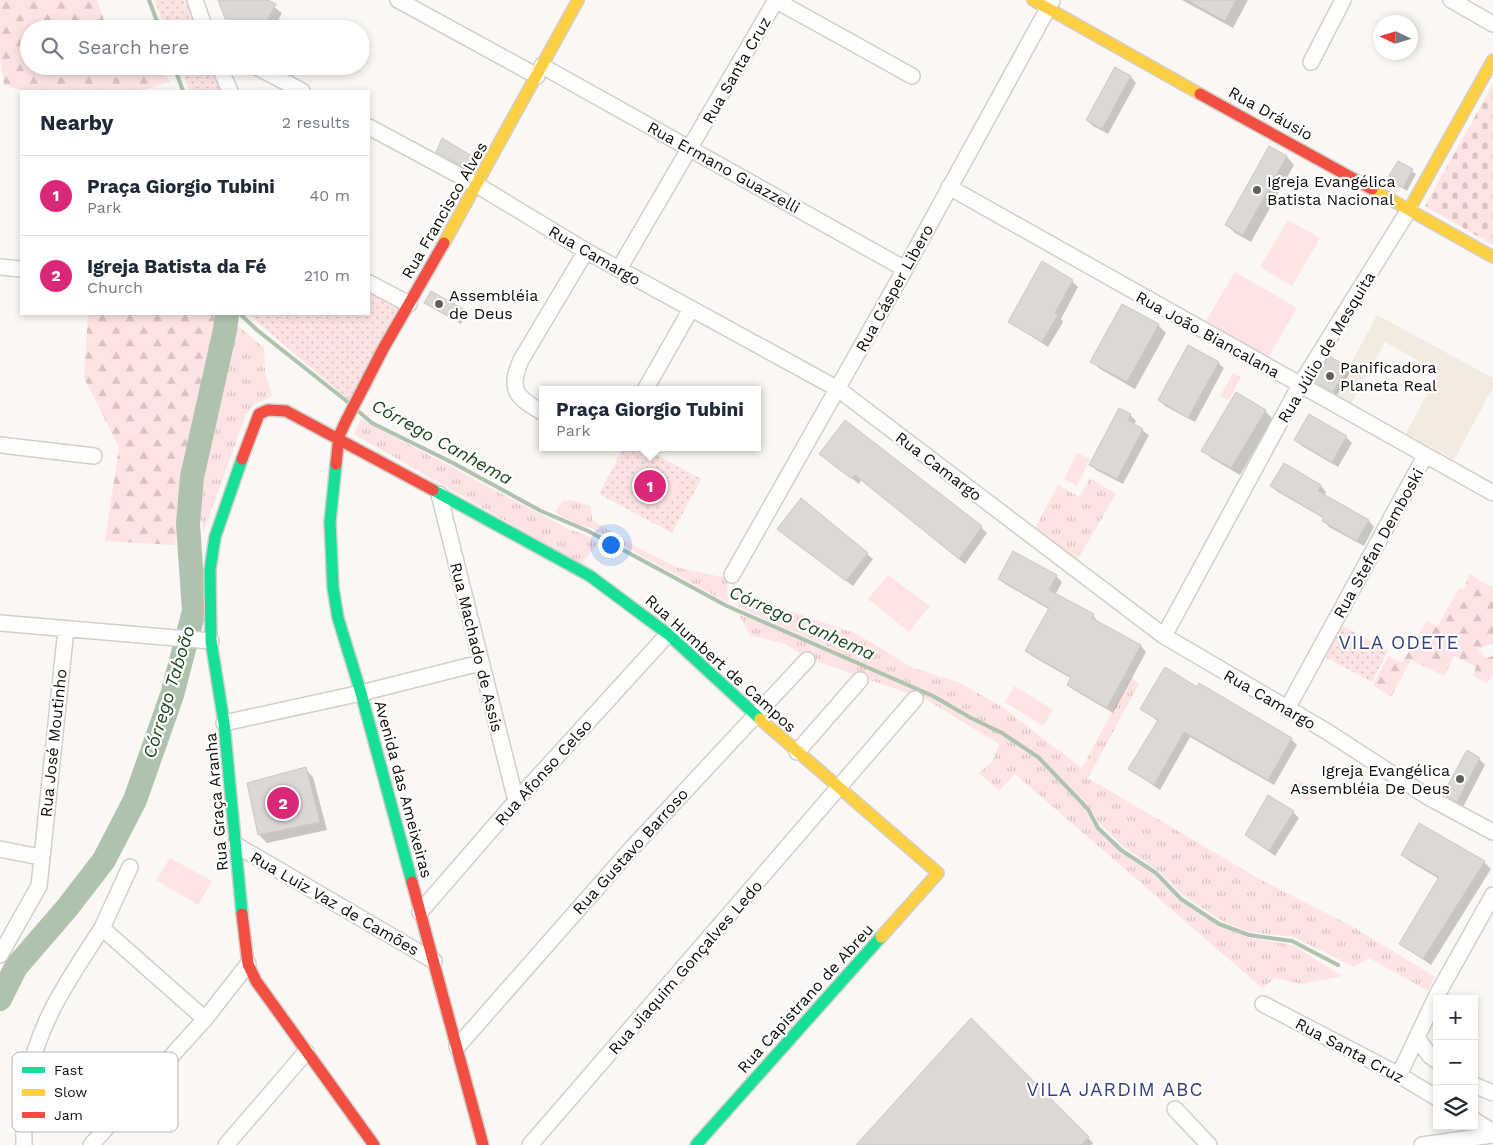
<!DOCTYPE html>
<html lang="en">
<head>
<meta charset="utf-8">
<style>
  body { margin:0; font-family:"Work Sans",sans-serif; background:#f6f6f7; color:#1f2937 }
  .controls { position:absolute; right:15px; bottom:15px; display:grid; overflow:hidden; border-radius:0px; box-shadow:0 2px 8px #0003 }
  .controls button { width:45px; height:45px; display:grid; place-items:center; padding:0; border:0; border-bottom:1px solid #e0e1e3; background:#fff; color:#1f2937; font:25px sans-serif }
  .compass { position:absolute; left:1373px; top:15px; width:45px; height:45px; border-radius:50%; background:#fff; box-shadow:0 2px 8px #0003; rotate:274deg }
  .you { position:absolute; left:610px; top:544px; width:18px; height:18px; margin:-12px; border:4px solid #fff; border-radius:50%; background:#1a73e8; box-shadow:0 0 0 8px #1a73e833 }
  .badge { display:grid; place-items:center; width:32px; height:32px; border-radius:50%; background:#db2777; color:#fff; font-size:16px; font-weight:700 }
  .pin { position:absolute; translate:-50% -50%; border:2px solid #fff; box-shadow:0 1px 5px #0006 }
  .popup { position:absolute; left:539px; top:386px; width:222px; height:65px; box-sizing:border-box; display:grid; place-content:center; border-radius:0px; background:#fff; filter:drop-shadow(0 1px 4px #0005); font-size:16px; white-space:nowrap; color:#747a83 }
  .popup b { font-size:19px; color:#1f2937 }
  .popup::after { content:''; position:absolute; left:50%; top:100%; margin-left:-10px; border:10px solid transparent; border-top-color:#fff }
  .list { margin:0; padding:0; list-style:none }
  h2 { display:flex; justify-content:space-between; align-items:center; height:65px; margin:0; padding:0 20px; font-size:21px }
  h2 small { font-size:16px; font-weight:400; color:#747a83 }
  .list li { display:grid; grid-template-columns:32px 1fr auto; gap:15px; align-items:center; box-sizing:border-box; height:80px; padding:0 20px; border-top:1px solid #e0e1e3 }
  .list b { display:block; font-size:19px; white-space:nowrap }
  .list p { margin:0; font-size:16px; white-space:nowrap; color:#747a83 }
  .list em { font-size:16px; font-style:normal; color:#747a83 }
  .icon { flex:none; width:28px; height:28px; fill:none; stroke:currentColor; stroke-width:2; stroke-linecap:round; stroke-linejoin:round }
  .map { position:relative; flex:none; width:1493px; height:1145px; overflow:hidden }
  .search { position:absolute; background:#fff; box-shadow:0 2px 8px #0003; left:20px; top:20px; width:350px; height:55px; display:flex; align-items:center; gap:12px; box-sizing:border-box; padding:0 18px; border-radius:28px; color:#747a83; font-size:19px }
  .panel { position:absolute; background:#fff; box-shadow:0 2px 8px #0003; left:20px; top:90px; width:350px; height:225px; border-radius:0px }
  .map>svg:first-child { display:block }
  .built { fill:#f0eae1 }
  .grass { fill:url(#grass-tufts) }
  .forest { fill:url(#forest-firs) }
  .cemetery { fill:url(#cemetery-stones) }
  .park { fill:url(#park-dots) }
  .garden { fill:#fde3e4 }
  .shadow { fill:#0003 }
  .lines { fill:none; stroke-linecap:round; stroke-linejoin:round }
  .stream { stroke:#afc2ad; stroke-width:4 }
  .river { stroke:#afc2ad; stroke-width:24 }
  .building { fill:#dbd8d6; stroke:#cbc8c5 }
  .street-casing { stroke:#d1cfcc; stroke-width:18 }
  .fast-casing { stroke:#d1cfcc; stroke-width:14 }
  .slow-casing { stroke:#d1cfcc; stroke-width:14 }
  .jam-casing { stroke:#d1cfcc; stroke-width:14 }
  .street { stroke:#fefefd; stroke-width:15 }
  .fast { stroke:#16e098; stroke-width:11 }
  .slow { stroke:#ffcf43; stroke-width:11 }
  .jam { stroke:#f24e42; stroke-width:11 }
  .poi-dot { fill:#615f5c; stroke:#fff; stroke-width:2 }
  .labels { text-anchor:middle; stroke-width:4.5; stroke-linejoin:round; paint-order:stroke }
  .street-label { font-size:16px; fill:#0e0d0a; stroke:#fff }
  .poi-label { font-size:16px; fill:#0e0d0a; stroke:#fff; text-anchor:start }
  .water-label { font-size:18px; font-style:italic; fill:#1b451d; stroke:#fff }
  .quarter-label { font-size:19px; letter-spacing:1px; fill:#36407c; stroke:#fff }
  .key { fill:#fff; stroke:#b7b6b6; stroke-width:1 }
  .key-label { font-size:14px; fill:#0e0d0a }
</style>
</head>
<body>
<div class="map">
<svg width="1493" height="1145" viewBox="0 0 1493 1145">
  <defs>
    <pattern id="grass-tufts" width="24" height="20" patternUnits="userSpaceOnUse" patternTransform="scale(1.25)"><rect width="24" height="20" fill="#fde3e4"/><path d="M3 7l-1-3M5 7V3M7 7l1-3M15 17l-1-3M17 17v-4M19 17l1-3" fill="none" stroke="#d8c2c2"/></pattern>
    <pattern id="forest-firs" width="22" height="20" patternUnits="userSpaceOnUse" patternTransform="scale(1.25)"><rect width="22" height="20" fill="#fde3e4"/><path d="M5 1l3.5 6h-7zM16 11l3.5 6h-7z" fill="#d8c2c2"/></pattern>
    <pattern id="cemetery-stones" width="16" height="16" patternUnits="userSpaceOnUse" patternTransform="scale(1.25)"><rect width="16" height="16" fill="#fde3e4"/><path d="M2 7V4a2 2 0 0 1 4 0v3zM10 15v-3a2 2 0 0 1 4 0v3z" fill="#d8c2c2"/></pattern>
    <pattern id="park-dots" width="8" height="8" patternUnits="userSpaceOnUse" patternTransform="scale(1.25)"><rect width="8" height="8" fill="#fde3e4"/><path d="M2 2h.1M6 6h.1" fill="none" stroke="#d8c2c2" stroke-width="1.8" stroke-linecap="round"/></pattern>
  </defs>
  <rect width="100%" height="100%" fill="#faf7f4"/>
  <path class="built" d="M1377,315L1493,378V387L1454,460L1406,433L1439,372L1385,342L1350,406L1333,397Z"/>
  <path class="grass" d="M236,324L264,348L265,373L272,396L255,404L246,414L204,531C190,493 212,426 222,388C227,367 232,346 236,324Z
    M361,419L570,530L587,535L598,544L581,564L354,434Z
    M1090,478L1116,494L1075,564L1034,530L1058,485L1079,497Z
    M571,500L591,506L592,520L644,551L679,568L727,578L728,603L591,528L574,523L555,512L562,501Z
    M735,592L857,634L913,668L958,682L1002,707L1082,768L1131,677L1139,684L1088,778L1263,881L1353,927L1435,977L1428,991L1369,958L1354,967L1294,937L1250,932L1224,922L1184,896L1160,872L1124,847L1100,824L1089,806L1038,754L932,694L738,607Z
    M738,613L932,697L970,720L1001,734L1036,758L1086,810L1096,829L1120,851L1154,875L1178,900L1218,926L1249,938L1293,945L1342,976L1302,984L1275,978L1262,988L1015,774L999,791L979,773L992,762L999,744L927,700L808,658L785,644L750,635Z"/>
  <path class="forest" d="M0,0H97L107,29H29V66H163L169,82L140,91H24L4,85L0,57Z
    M88,314H222V328L213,345L183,488L175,545L105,541L119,447L84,378Z
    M1469,574L1493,588V643L1478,649L1486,658L1493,656V674L1487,683L1473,676L1476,667L1454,656L1444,676L1411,660L1391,697L1373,685L1388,656L1402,663L1427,621L1437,627L1459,588L1464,589Z"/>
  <path class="cemetery" d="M1493,84V245L1425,206Z"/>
  <path class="park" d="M154,0H185L198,29H166Z
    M180,66H214L224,91H190Z
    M369,290L404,309L350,401L248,314H369Z
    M624,447H642L701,479L672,533L599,494Z
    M1337,623L1388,650L1372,682L1321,655Z"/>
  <path class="garden" d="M1288,220L1320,238L1292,286L1260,267Z
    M1235,272L1297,308L1268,358L1206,321Z
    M1233,373L1241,377L1229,400L1220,396Z
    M1077,453L1090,459L1077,486L1064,479Z
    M642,465L679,485L668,508L630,487Z
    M888,575L930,606L909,632L868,599Z
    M1015,686L1053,710L1043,726L1005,702Z
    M1295,779L1314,789L1308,801L1289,790Z
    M170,858L212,881L198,905L156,880Z"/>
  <path class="shadow" d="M219,0H265L282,13L273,29H231Z
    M1182,0H1248L1233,28Z
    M1131,77L1136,83L1108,134L1093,126L1087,120Z
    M443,140L475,160L469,171L437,152Z
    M1270,148L1287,157L1294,165L1251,242L1235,233L1227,225Z
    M1398,162L1416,174L1407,191L1389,179Z
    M1072,281L1078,287L1061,319L1063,322L1048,347L1010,322Z
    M425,303L462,310L466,314L461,324Z
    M1158,325L1166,333L1135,389L1100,369L1092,361Z
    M1218,363L1224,368L1195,422L1165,406L1159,400Z
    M1347,368L1350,372L1337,395L1315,381Z
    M1265,411L1273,419L1240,475L1211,458L1203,450Z
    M1130,415L1136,421L1134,425L1149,435L1123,484L1096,470L1091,464Z
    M1346,437L1352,443L1338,467L1302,446L1296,440Z
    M827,459L981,527L987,533L965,564L861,480L859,484Z
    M1284,465L1321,486L1326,492L1324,496L1369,521L1374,527L1364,546L1329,527L1324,521L1325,519L1278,492L1272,486Z
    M784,535L867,554L873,559L853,586Z
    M1056,576L1062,582L1055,595L1093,615L1098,622L1141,646L1146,652L1113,713L1074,690L1068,685L1072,679L1032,656L1027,650L1050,610L1005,584L999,578Z
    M1141,709L1291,739L1297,745L1274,785L1190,737L1160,790L1130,769L1158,721Z
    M1479,759L1485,765L1463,807L1444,794Z
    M305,769L313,777L327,830L267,843L259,835Z
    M1293,812L1299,818L1275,856L1247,835Z
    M1402,854L1484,862L1491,869L1431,965L1400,943L1439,879L1409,861Z
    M971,1020L1093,1143L1092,1145H857Z"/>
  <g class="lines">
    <path class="stream" d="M149,0L160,29
      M174,66L183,91
      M240,314L257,330L349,403
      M358,411L372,423L453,463L541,511L588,531L727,606L933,696L971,718L1002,733L1038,757L1088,809L1098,828L1121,850L1156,873L1181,899L1219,924L1249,935L1292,941L1338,965"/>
    <path class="river" d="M0,999L16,967L67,908L104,860L135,800L172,695L194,611L188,524L192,477L225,330L227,314"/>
  </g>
  <path class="building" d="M218,0H268L276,4L262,29H229Z
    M1187,0H1236L1225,21Z
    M1115,67L1131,76L1102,129L1086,120Z
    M442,138L472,156L465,168L436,152Z
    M1269,146L1287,156L1243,235L1225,225Z
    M1398,161L1413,169L1403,188L1387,179Z
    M1042,261L1073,280L1055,313L1058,315L1042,342L1008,322Z
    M431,291L463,309L457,321L424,303Z
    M1122,304L1159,324L1127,382L1090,362Z
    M1188,345L1219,362L1188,418L1158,400Z
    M1329,356L1348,367L1333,392L1314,381Z
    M1236,392L1266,410L1231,468L1201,451Z
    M1119,408L1131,414L1128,420L1143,429L1117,479L1089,465Z
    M1309,414L1347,436L1332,462L1294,440Z
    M845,420L982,526L959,559L855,475L852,479L819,454Z
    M1284,463L1321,485L1318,491L1369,520L1357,541L1322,521L1324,518L1270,486Z
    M801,498L868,553L846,581L777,529Z
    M1013,551L1057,575L1049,590L1094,614L1092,618L1141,645L1107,708L1067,685L1071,677L1025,651L1049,608L998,579Z
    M1165,667L1197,687L1199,683L1292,738L1268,780L1184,732L1154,785L1128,769L1158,720L1140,709Z
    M1467,750L1480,758L1457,802L1443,794Z
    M306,767L320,822L258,835L247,783Z
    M1268,795L1294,811L1269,851L1245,835Z
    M1419,823L1485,861L1423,959L1399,944L1439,877L1401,855Z
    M971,1018L1089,1137L1081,1145H856Z"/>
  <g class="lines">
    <defs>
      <path id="street" d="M195,0L205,29
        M398,0L537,76
        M775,0L912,76
        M1451,0L1493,24
        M1311,62L1343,0
        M219,66L230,91
        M255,66L302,91
        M542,66L905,269
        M369,127L477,185L586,251L838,389L1164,636L1326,731L1428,797L1493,832
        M949,187L1493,493
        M0,267L21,269
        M619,269L776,0
        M369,283L409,304
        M645,390L691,309
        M542,412C516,397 508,390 521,360L586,251
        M0,445L94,456
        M439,494L516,801
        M732,575L905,269L1052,1
        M0,623L211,641
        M1164,636L1300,385L1410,208
        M1287,709L1425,456
        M224,723L361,693L480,663
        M797,752L860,680
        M236,845L434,961
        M0,849L40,857
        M420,912L516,801L668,634
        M102,928L130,867
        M0,955L39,886L66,629
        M1263,1004L1399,1075L1437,1098
        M1417,1038L1430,1056L1437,1061
        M457,1047L632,848L807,660
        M1399,1075L1437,995L1493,895
        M1474,1085L1493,1093
        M1175,1109L1209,1145
        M1474,1120L1493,1132
        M24,1145C24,1126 22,1105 26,1087C37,1024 68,980 102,928L205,1019
        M91,1145L205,1019L248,964
        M226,1145L306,1052
        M530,1145L915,699
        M1422,1145L1493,1135"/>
      <path id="fast" d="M336,464L330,522L333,588L338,618L361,693L412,882
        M433,490L590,576L668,634L760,719
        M242,914L224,723L211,641L210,570L215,537L242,459
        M696,1145L881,937"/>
      <path id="slow" d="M1033,0L1200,94
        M1372,189L1493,257
        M1410,208L1493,60
        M444,243L578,0
        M760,719L938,873L881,937"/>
      <path id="jam" d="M1200,94L1372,189
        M242,459L259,414L268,410L286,411L433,490
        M336,464L339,436L346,421L383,349L444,243
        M412,882L483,1145
        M242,914L248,964L256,981L374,1145"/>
    </defs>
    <use href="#street" class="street-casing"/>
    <use href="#fast" class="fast-casing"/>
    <use href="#slow" class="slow-casing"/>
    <use href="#jam" class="jam-casing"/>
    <use href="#street" class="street"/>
    <use href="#fast" class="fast"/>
    <use href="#slow" class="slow"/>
    <use href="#jam" class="jam"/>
  </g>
  <g class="poi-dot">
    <circle cx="1257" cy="190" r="5"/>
    <circle cx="439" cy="304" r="5"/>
    <circle cx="1330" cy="376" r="5"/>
    <circle cx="1460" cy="779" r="5"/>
  </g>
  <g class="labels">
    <g class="street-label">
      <text transform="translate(736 70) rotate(-60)" y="6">Rua Santa Cruz</text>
      <text transform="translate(1271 113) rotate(29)" y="6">Rua Dráusio</text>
      <text transform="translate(724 167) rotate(29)" y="6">Rua Ermano Guazzelli</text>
      <text transform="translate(444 210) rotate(-60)" y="6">Rua Francisco Alves</text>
      <text transform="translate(595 255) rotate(30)" y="6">Rua Camargo</text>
      <text transform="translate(894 288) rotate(-61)" y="6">Rua Cásper Libero</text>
      <text transform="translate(1208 334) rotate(29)" y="6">Rua João Biancalana</text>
      <text transform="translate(1326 347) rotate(-59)" y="6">Rua Júlio de Mesquita</text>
      <text transform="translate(939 466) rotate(37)" y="6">Rua Camargo</text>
      <text transform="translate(1378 543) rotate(-61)" y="6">Rua Stefan Demboski</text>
      <text transform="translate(477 647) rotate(76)" y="6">Rua Machado de Assis</text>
      <text transform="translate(721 663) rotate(42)" y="6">Rua Humbert de Campos</text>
      <text transform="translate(1270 699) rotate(30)" y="6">Rua Camargo</text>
      <text transform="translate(53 743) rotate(-84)" y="6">Rua José Moutinho</text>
      <text transform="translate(543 772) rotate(-48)" y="6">Rua Afonso Celso</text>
      <text transform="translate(404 789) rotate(75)" y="6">Avenida das Ameixeiras</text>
      <text transform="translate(216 802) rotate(-95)" y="6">Rua Graça Aranha</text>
      <text transform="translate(630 851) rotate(-48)" y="6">Rua Gustavo Barroso</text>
      <text transform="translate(335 903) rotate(30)" y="6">Rua Luiz Vaz de Camões</text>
      <text transform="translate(685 967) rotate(-49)" y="6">Rua Jiaquim Gonçalves Ledo</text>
      <text transform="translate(805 998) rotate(-48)" y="6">Rua Capistrano de Abreu</text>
      <text transform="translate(1350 1050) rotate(28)" y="6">Rua Santa Cruz</text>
    </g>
    <g class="poi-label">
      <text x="1267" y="187">Igreja Evangélica<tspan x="1267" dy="18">Batista Nacional</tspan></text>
      <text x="449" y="301">Assembléia<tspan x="449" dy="18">de Deus</tspan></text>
      <text x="1340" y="373">Panificadora<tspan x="1340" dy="18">Planeta Real</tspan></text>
      <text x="1450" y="776" text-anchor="end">Igreja Evangélica<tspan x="1450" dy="18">Assembléia De Deus</tspan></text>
    </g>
    <g class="water-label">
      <text transform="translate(442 442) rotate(29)" y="6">Córrego Canhema</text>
      <text transform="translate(802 623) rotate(24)" y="6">Córrego Canhema</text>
      <text transform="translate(169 692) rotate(-73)" y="6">Córrego Taboão</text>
    </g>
    <g class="quarter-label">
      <text x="1399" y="649">VILA ODETE</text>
      <text x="1115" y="1096">VILA JARDIM ABC</text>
    </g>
  </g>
  <rect x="12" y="1052" width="166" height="80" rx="8" class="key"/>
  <rect x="22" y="1067" width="23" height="6" fill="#16e098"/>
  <rect x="22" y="1089" width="23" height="7" fill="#ffcf43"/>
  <rect x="22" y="1112" width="23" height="6" fill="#f24e42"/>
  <g class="key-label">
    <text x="54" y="1075">Fast</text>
    <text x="54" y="1097">Slow</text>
    <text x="54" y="1120">Jam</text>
  </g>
</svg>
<div class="controls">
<button>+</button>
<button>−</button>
<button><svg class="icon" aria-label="layers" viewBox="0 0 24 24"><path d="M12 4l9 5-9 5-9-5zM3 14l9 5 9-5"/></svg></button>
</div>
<svg class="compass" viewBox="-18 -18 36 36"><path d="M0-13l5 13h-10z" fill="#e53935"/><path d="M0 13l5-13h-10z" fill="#747a83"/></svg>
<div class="you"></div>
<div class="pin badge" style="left:650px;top:486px">1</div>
<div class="popup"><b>Praça Giorgio Tubini</b>Park</div>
<div class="pin badge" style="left:283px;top:803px">2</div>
<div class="search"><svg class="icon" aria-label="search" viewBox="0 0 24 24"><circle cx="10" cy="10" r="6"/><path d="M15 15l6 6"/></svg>Search here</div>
<section class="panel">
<h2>Nearby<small>2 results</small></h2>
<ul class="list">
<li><span class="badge">1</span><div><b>Praça Giorgio Tubini</b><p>Park</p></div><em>40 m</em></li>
<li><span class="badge">2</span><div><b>Igreja Batista da Fé</b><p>Church</p></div><em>210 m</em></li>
</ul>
</section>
</div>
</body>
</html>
